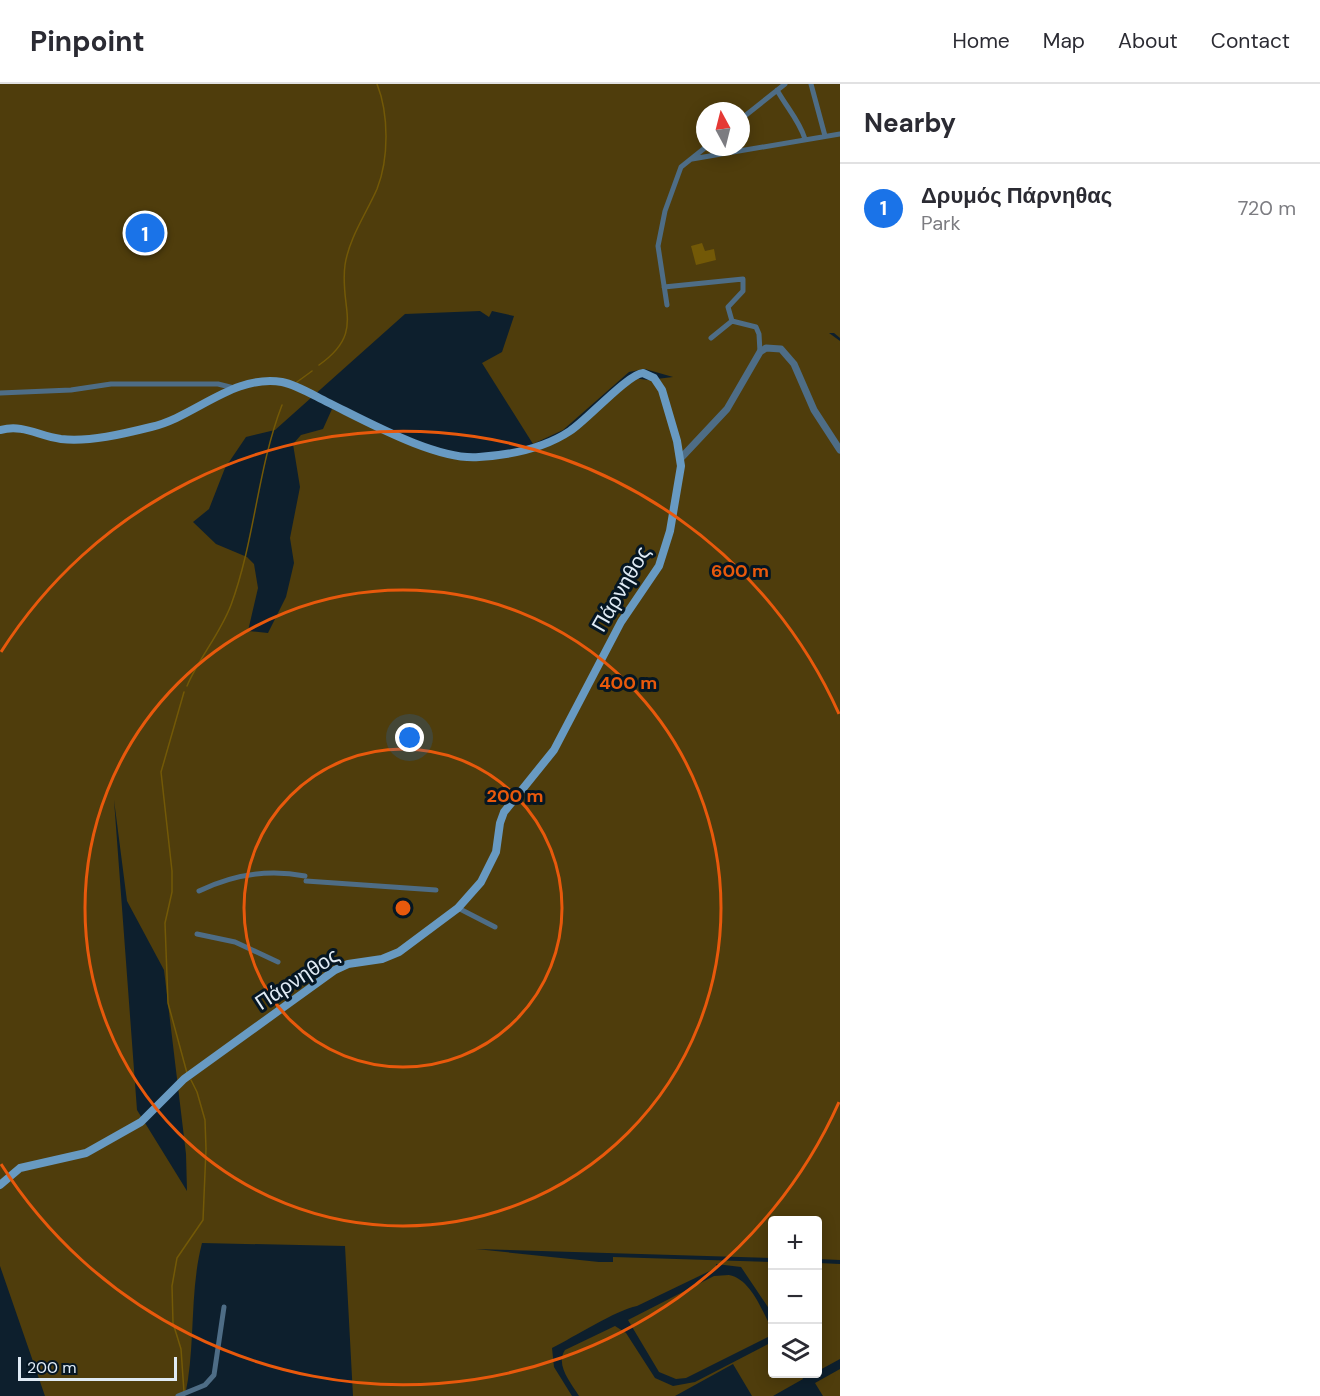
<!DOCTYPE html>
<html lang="en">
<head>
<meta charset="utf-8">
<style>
  body { margin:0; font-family:"DM Sans",sans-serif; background:#f2f2f3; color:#2b2b33 }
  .controls { position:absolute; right:18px; bottom:18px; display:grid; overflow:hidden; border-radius:6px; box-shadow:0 3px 15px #0003 }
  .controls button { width:54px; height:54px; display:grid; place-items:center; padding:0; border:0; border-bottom:2px solid #e1e1e2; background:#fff; color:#2b2b33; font:30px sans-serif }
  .compass { position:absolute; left:696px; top:18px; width:54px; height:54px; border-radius:50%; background:#fff; box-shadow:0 3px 15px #0003; rotate:353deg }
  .scale { position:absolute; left:18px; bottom:15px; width:159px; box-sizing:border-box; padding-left:6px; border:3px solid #e0ebf5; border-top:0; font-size:16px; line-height:21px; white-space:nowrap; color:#e0ebf5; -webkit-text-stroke:4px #051623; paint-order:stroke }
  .you { position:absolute; left:410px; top:654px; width:21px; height:21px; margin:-15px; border:4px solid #fff; border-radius:50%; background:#1a73e8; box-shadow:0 0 0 9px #1a73e833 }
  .badge { display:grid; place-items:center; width:39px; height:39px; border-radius:50%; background:#1a73e8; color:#fff; font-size:20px; font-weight:700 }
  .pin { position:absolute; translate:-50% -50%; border:3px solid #fff; box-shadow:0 2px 6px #0006 }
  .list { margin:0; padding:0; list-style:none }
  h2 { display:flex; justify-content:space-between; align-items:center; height:78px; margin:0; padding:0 24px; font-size:26px }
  h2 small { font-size:20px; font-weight:400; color:#7c7c81 }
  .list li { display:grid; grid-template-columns:39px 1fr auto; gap:18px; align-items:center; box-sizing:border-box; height:90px; padding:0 24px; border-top:2px solid #e1e1e2 }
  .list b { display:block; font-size:22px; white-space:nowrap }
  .list p { margin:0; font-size:20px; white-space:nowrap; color:#7c7c81 }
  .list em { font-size:20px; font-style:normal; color:#7c7c81 }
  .icon { flex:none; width:33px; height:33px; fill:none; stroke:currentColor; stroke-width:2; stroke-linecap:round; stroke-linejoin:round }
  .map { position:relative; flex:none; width:840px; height:1312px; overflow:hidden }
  header { display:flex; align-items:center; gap:36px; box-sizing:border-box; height:84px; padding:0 30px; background:#fff; border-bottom:2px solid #e1e1e2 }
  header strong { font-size:28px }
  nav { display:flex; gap:33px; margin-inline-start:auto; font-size:21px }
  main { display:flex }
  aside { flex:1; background:#fff }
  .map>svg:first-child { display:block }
  .green { fill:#4f3d0c; fill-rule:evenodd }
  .water { fill:#735907 }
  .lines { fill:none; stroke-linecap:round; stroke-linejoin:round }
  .stream { stroke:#735907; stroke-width:1.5 }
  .minor { stroke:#4e6d86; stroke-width:5 }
  .tertiary { stroke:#4e6d86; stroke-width:7 }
  .secondary { stroke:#689ac2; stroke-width:8 }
  .ring { fill:none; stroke:#e8590c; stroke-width:3 }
  .labels { text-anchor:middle; stroke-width:6; stroke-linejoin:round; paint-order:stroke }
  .street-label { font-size:21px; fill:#e0ebf5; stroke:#051623 }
  .centre { fill:#e8590c; stroke:#051623; stroke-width:3 }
  .ring-label { font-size:18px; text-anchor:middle; font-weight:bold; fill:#e8590c; stroke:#051623; stroke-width:6; stroke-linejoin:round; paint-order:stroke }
</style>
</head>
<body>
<header>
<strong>Pinpoint</strong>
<nav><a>Home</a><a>Map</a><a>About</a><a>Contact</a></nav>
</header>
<main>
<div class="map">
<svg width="840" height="1312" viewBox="0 0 840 1312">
  <rect width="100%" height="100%" fill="#0d1f2d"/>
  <path class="green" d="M0,0H840V254L834,249H829L840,257V1176L818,1175V1136H772V1174L476,1165L599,1178H613V1173L772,1178V1229L741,1183L716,1180V1184L637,1222C616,1226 574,1253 552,1264L554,1283L572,1312H353L345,1162L202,1159C189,1209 196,1262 185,1312H45L0,1182ZM705,27H741V63H705ZM480,227L489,233L492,227L514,232L502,268L482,279L533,360L563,346L629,288L645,285L673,293L648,296L633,294L566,352L482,375L399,355L332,325L323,345L301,351L293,360L300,403L290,454L294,479L286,513L268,549L248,547L258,504L254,480L247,473L216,460L193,438L209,425L225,384L246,353L275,346L405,230ZM114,716L127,817L164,886L186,1070L187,1107L137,1026Z
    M818,1179L840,1180V1275L818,1287Z
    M729,1191C751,1195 762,1227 772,1245V1251L686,1294L676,1295L659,1288L628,1236L714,1192Z
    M615,1242L626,1249L655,1294L673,1302L695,1298L772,1258V1290H801L803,1295L773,1312H752L733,1280L675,1312H579C571,1299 555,1281 565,1266Z
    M840,1285V1312H823L815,1299Z"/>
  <path class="water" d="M702,159L705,167L714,165L716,176L696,181L691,162Z"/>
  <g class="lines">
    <path class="stream" d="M319,281C366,248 339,225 345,181C349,154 366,130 377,105C389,75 389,30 377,0
      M297,298L312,287
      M187,602C199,574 220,550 231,521C255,456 257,386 282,321
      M184,608L161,688L172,787V808L165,839L168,919L187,989
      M184,1308L181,1265L173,1239L172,1202L177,1174L203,1136L206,1065L205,1036L197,1008L191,996"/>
    <path class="minor" d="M811,0L825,52
      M777,6C787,24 799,36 805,55
      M741,35L785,0
      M692,75L840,50
      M664,203L743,195V207L728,223L732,237L756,243L759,250L760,268
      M667,221L658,162L665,127L681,83L706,63
      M711,254L732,237
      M0,309L71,306L111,300H218L234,304
      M306,797L436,806
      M199,807C232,791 269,785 305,792
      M458,824L495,843
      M197,850L235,858L278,878
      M178,1312L205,1301L214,1291L224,1223"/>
    <path class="tertiary" d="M681,374L727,325L760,268L766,264L781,265L794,280L814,326L840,366"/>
    <path class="secondary" d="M0,346C24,340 38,352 61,355C90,358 123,350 151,343C195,333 233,290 282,298C297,301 313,311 327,318C366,337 437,377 479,373C511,371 543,365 570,347C587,336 628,290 643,289L654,294L662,306L677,357L681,382L670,447L659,482L621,538L554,666L504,728L500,739L496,768L481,798L458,824L399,868L382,875L348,880L335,886L184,995L141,1038L86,1069L20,1084L0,1101"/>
  </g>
  <g class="ring">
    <circle cx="403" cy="824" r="159"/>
    <circle cx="403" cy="824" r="318"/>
    <path d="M839 1018A477 477 0 0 1 1 1080M1 568A477 477 0 0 1 839 630"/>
  </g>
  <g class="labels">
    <g class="street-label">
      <text transform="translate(621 505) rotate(-60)" y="7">Πάρνηθος</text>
      <text transform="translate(297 895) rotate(-33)" y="7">Πάρνηθος</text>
    </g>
  </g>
  <circle cx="403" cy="824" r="9" class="centre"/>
  <g class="ring-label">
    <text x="740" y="493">600 m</text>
    <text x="628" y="605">400 m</text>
    <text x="515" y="718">200 m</text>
  </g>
</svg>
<div class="controls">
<button>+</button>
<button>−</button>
<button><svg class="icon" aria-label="layers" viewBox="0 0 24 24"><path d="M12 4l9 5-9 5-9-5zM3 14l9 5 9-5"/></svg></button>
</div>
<svg class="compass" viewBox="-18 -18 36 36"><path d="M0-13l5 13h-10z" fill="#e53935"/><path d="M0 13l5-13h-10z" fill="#7c7c81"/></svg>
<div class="scale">200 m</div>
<div class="you"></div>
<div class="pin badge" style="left:145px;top:149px">1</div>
</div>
<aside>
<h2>Nearby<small></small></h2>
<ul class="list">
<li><span class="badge">1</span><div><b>Δρυμός Πάρνηθας</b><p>Park</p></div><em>720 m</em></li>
</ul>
</aside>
</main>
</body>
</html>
